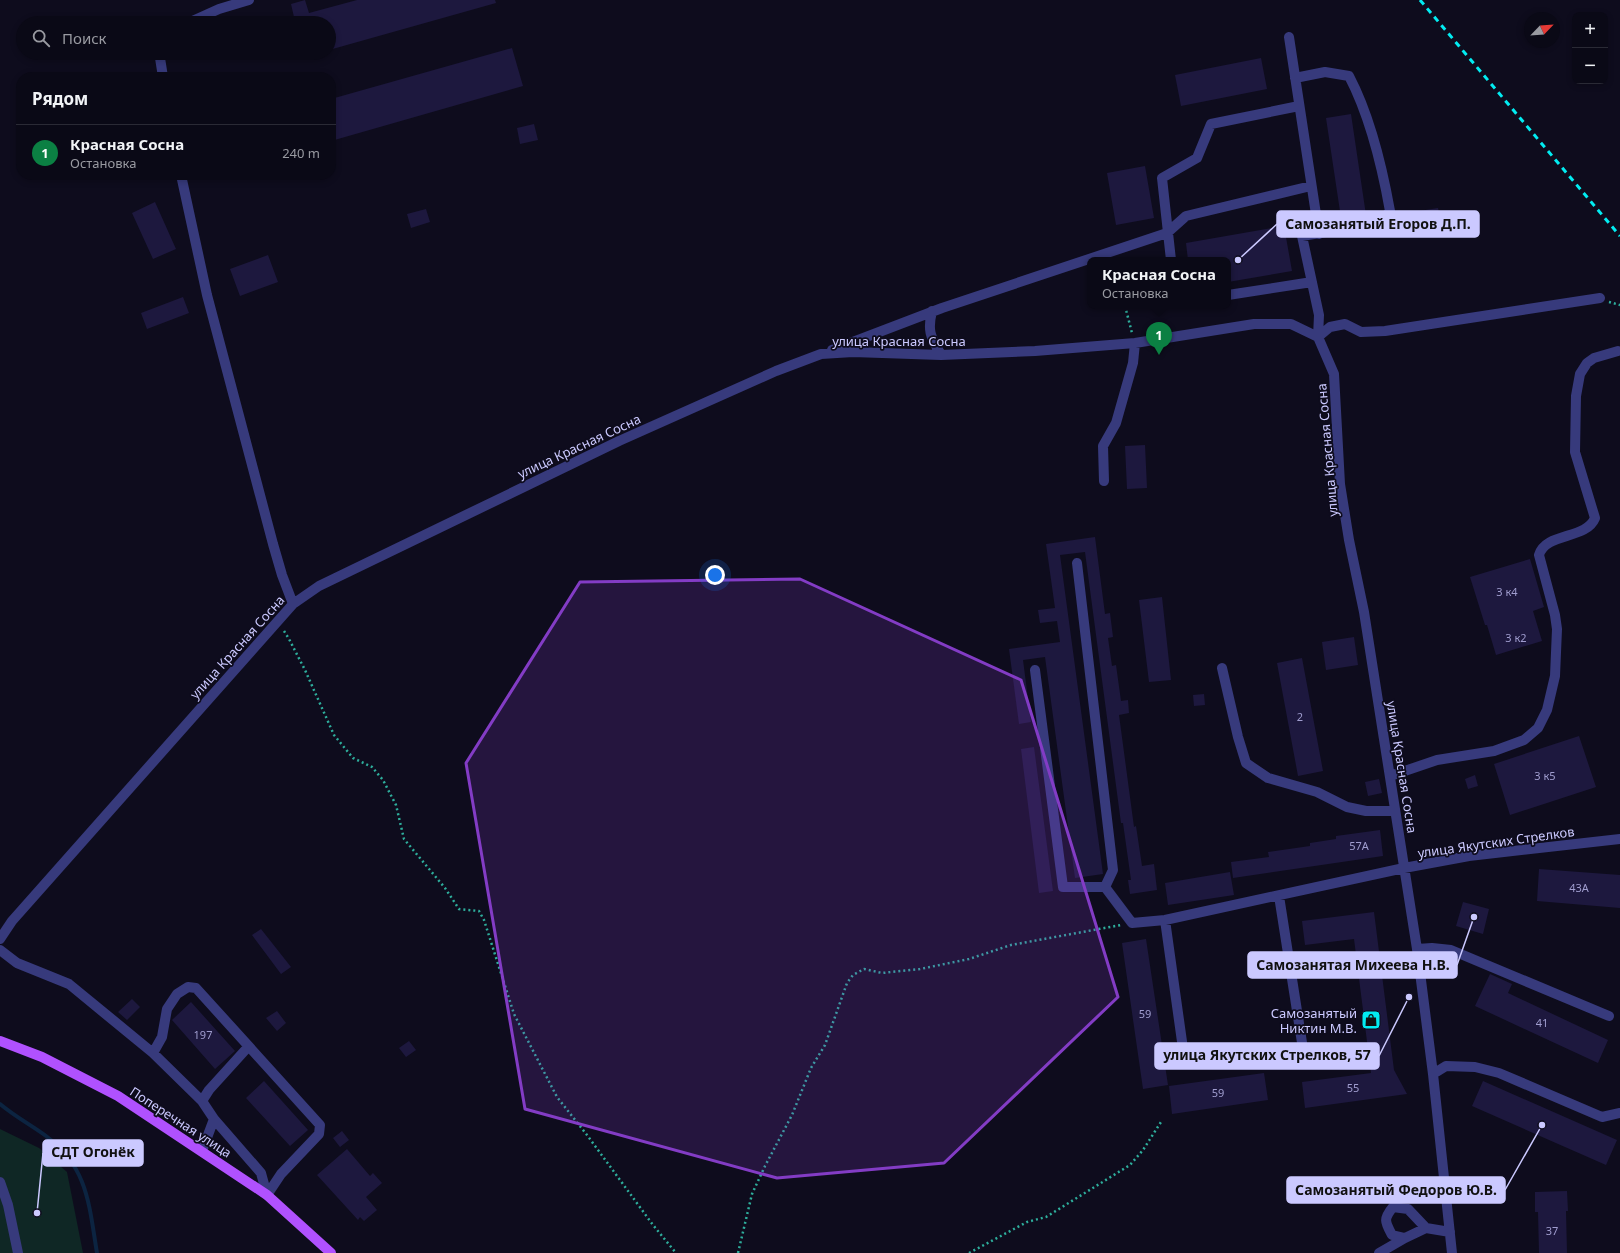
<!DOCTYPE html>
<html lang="ru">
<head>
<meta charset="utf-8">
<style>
  body { margin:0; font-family:"Noto Sans",sans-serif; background:#13121f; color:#f1f3f6 }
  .controls { position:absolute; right:12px; top:12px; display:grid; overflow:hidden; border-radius:8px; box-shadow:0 2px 6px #0003 }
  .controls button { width:36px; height:36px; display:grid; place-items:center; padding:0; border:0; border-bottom:1px solid #2a2a35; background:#0a0916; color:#f1f3f6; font:20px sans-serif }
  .compass { position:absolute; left:1524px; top:12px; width:36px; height:36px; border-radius:50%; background:#0a0916; box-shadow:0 2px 6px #0003; rotate:65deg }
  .you { position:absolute; left:715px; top:575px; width:14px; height:14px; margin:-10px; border:3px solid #fff; border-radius:50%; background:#1a73e8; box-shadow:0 0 0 6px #1a73e833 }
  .badge { display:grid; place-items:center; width:26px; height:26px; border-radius:50%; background:#0b8043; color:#fff; font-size:13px; font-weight:700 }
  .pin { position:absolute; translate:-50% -33px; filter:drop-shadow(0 1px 2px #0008) }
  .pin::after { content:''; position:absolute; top:21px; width:14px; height:12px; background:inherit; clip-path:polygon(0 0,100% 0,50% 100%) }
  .popup { position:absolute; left:1087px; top:257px; width:144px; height:52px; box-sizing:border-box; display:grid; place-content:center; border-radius:8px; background:#0a0916; filter:drop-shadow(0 1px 3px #0005); font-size:13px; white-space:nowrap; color:#999aa1 }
  .popup b { font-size:15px; color:#f1f3f6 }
  .popup::after { content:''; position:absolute; left:50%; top:100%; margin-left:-8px; border:8px solid transparent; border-top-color:#0a0916 }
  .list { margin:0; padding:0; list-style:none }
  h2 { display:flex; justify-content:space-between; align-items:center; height:52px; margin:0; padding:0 16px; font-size:17px }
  h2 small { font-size:13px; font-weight:400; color:#999aa1 }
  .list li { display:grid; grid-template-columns:26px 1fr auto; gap:12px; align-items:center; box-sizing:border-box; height:56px; padding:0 16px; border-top:1px solid #2a2a35 }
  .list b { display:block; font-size:15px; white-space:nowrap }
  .list p { margin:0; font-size:13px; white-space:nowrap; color:#999aa1 }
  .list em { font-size:13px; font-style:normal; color:#999aa1 }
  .icon { flex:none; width:22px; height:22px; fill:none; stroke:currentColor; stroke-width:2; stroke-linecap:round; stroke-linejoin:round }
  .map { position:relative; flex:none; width:1620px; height:1253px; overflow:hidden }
  .search { position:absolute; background:#0a0916; box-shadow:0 2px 6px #0003; left:16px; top:16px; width:320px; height:44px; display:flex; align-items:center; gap:10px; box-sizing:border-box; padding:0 14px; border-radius:22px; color:#999aa1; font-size:15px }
  .panel { position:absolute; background:#0a0916; box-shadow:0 2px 6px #0003; left:16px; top:72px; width:320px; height:108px; border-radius:16px }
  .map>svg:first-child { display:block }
  .green { fill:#0f2725 }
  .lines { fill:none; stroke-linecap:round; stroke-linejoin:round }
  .stream { stroke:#0c2441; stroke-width:4 }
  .building { fill:#1d183e }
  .path { stroke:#2eae9c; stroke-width:2.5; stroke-dasharray:2 3; stroke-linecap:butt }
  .minor { stroke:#373a7c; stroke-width:10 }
  .major { stroke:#b051fe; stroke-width:10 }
  .rail { stroke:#02ecf1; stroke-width:3; stroke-dasharray:6 5; stroke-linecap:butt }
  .marked { fill:#833cc5; fill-opacity:0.2; stroke:#833cc5; stroke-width:3; stroke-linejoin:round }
  .labels { text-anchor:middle; stroke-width:3.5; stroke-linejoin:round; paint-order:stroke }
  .number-label { font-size:11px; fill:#a09dcf }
  .street-label { font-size:13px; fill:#cbc9ff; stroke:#0e0c1d }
  .poi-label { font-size:13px; fill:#cbc9ff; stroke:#0e0c1d; text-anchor:end }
  .leader { fill:none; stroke:#cbc9ff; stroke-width:1.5 }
  .callout-dot { fill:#cbc9ff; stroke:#0e0c1d; stroke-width:1.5 }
  .callout { fill:#cbc9ff; stroke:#cbc9ff; stroke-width:1.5 }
  .callout-label { font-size:14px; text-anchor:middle; font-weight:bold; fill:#111 }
</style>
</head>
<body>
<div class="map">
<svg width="1620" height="1253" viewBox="0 0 1620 1253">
  <rect width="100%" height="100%" fill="#0e0c1d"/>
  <path class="green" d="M0,1129L39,1148L67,1172L83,1253H0Z"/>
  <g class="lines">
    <path class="stream" d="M0,1104C14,1116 31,1125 46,1136C88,1167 89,1205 97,1253"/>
  </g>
  <path class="building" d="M305,0L309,13L357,0H495L496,3L329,50V23H287L286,20L294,17L291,4Z
    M512,48L523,86L331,141V99Z
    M1261,58L1267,89L1181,106L1175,75Z
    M1351,114L1366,215L1341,218L1326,118Z
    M534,124L538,140L520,144L517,128Z
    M1145,166L1154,218L1116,225L1107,173Z
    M155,202L176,249L153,259L132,213Z
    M1438,208L1441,221L1409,227L1407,213Z
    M426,209L430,222L411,228L407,214Z
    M1284,226L1292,271L1228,282V260H1188L1186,243Z
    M268,255L278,282L240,296L230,269Z
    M183,297L189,313L147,329L141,313Z
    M1145,445L1147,488L1127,489L1125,446Z
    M1095,537L1105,614L1110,613L1113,637L1108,638L1112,666L1116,665L1121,701L1128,700L1129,713L1119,715L1134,827L1136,826L1142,866L1154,864L1157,890L1130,894L1128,880H1131L1123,823H1121L1085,552L1060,555L1103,874L1075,878L1045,657L1023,660L1031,722L1019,724L1009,649L1060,642L1057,621L1040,623L1038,610L1055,608L1046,544Z
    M1530,559L1544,607L1533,611L1542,641L1496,655L1487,625H1485L1470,577Z
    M1162,597L1171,680L1149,682L1139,600Z
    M1354,637L1358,665L1326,670L1322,642Z
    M1302,658L1323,771L1298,776L1277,663Z
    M1204,694L1205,705L1194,706L1193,695Z
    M1579,736L1596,787L1510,815L1494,764Z
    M1034,747L1053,891L1039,893L1021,749Z
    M1475,775L1478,786L1468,789L1465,779Z
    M1379,779L1382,793L1368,796L1365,782Z
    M1380,830L1383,856L1233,878L1231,862L1269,857L1268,852L1310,846V843L1336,839V836Z
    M1539,869L1620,875V908L1537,901Z
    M1230,872L1234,895L1168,905L1165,883Z
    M1463,902L1489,909L1483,934L1456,926Z
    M1374,912L1394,1070L1407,1094L1305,1108L1302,1082L1371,1073L1354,939L1305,945L1302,921Z
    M261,929L291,967L281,974L252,935Z
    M1146,939L1168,1085L1143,1089L1122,943Z
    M1490,974L1512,984L1508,993L1608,1040L1598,1063L1475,1006Z
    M132,999L140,1007L127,1020L118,1012Z
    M191,1002L235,1051L215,1069L172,1020Z
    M277,1011L286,1023L277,1031L266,1018Z
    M409,1041L416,1050L406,1057L399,1048Z
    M1264,1073L1268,1100L1172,1114L1169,1086Z
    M264,1081L308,1130L290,1146L246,1098Z
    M1483,1081L1617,1140L1606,1165L1472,1106Z
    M342,1131L349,1140L340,1147L333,1138Z
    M347,1149L370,1176L373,1173L382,1183L366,1197L377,1210L364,1221L360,1217L358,1220L317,1175Z
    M1567,1191L1568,1211H1566L1567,1253H1539L1538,1212H1535V1192Z"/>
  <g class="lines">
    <path class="path" d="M1609,302L1620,305
      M1125,306L1132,333
      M284,631L289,639L305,670L334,735L353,758L372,767L383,780L396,805L404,839L445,888L459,909L479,911L484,920L514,1014L557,1097L587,1135L653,1225L676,1253
      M738,1253L752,1194L765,1166L792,1115L811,1068L825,1045L847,983L853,975L864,969L882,973L920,969L969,959L1011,945L1121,925
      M969,1253L1027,1222L1046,1217L1130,1165L1143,1150L1161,1122"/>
    <path class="minor" d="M188,23L219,9L249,0
      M1289,37L1319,234
      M162,53L160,58L163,77
      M1295,78L1325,72L1349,76C1370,116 1382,166 1390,211L1380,223L1302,236L1319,315L1318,337
      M181,175L207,295L273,544L282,575L293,604
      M1171,260L1162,178L1197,158L1211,124L1299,106
      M1228,295L1312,282
      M932,311C927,332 931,337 941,355
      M1318,337L1330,327L1345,324L1361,332L1385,331L1600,298
      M832,350L942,308L1167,233L1186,216L1311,186
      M1104,481L1103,446L1116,423L1133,363L1135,343
      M1077,563L1113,870L1105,887
      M1222,668L1238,737L1246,763L1268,778L1317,792L1347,807L1366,811H1395
      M1035,670L1063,887H1105
      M1390,776L1437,760L1494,751L1524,740L1538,728L1547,710L1555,676L1557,629L1555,615L1539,555C1546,532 1586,540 1595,518L1575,452L1576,396L1580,374L1587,363L1594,358L1618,351
      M1105,887L1132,923L1165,920L1404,868L1469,856L1620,839
      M1165,920L1185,1063L1303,1049L1279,896
      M0,939L12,921L293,604L319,586L619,441L776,371L821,354L853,352L941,355L1035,351L1135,343L1254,324H1291L1318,337L1334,374L1340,484L1349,540L1364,612L1417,949L1433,1074L1452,1253
      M1417,949L1432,948L1451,950L1609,1016
      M0,950L17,963L69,984L153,1053L202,1101L214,1119L261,1173L267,1195
      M153,1053L162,1037L167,1009L177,994L188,987L196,988L320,1125L319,1134L281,1174L267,1195
      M1433,1074L1446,1066L1475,1067L1499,1073L1602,1117L1620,1113
      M202,1101L209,1090L248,1047
      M202,1151L214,1119
      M0,1182L8,1205L18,1253
      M1405,1238L1392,1235C1385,1222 1383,1219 1393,1207L1408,1209L1426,1228
      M1379,1253L1405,1238L1426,1228L1450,1232"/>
    <path class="major" d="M0,1041L42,1057L118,1096L267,1195L331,1253"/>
    <path class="rail" d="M1420,0L1620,236"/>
  </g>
  <path class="marked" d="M800,579L1021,680L1118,997L944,1163L777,1178L525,1109L466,763L580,582Z"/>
  <defs>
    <symbol id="shop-square" viewBox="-11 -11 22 22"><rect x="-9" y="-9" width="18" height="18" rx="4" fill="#02ecf1" stroke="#0e0c1d"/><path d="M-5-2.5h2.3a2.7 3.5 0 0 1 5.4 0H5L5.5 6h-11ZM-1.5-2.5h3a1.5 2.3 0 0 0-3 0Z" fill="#111"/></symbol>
  </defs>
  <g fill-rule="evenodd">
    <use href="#shop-square" x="1360" y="1009" width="22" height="22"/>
  </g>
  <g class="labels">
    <g class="number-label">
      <text x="1507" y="596">3 к4</text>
      <text x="1516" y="642">3 к2</text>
      <text x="1300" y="721">2</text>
      <text x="1545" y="780">3 к5</text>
      <text x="1359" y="850">57А</text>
      <text x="1579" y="892">43А</text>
      <text x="1145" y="1018">59</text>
      <text x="1542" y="1027">41</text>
      <text x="203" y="1039">197</text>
      <text x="1353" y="1092">55</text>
      <text x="1218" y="1097">59</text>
      <text x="1552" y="1235">37</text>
    </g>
    <g class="street-label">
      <text x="899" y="346">улица Красная Сосна</text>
      <text transform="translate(579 446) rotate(-25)" y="5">улица Красная Сосна</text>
      <text transform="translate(1327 450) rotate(-95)" y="5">улица Красная Сосна</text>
      <text transform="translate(237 647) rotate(-48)" y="5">улица Красная Сосна</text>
      <text transform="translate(1402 767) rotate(81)" y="5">улица Красная Сосна</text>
      <text transform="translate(1496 842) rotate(-8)" y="5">улица Якутских Стрелков</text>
      <text transform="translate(181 1122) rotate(33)" y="5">Поперечная улица</text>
    </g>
    <g class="poi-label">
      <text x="1357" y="1018">Самозанятый<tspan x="1357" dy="15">Никтин М.В.</tspan></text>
    </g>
  </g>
  <path class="leader" d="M1238 260L1277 224M1474 917L1457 965M1409 997L1379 1056M37 1213L43 1153M1542 1125L1505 1190"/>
  <g class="callout-dot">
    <circle cx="1238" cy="260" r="4"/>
    <circle cx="1474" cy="917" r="4"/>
    <circle cx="1409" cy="997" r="4"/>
    <circle cx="37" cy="1213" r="4"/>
    <circle cx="1542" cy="1125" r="4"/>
  </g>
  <g class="callout">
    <rect x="1277" y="211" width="202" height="26" rx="4"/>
    <rect x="1248" y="952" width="209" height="26" rx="4"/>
    <rect x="1155" y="1043" width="224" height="26" rx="4"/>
    <rect x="43" y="1140" width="100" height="26" rx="4"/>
    <rect x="1287" y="1177" width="218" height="26" rx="4"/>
  </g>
  <g class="callout-label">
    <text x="1378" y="229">Самозанятый Егоров Д.П.</text>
    <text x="1353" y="970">Самозанятая Михеева Н.В.</text>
    <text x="1267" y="1060">улица Якутских Стрелков, 57</text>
    <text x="93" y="1157">СДТ Огонёк</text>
    <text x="1396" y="1195">Самозанятый Федоров Ю.В.</text>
  </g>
</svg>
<div class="controls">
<button>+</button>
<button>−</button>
</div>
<svg class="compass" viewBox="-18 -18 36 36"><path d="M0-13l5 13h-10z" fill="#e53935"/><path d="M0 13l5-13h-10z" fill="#999aa1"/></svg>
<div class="you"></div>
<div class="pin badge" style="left:1159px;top:355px">1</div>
<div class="popup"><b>Красная Сосна</b>Остановка</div>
<div class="search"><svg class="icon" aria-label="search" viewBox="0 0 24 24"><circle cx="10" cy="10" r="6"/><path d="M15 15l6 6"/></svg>Поиск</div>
<section class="panel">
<h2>Рядом<small></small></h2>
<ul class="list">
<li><span class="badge">1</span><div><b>Красная Сосна</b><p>Остановка</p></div><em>240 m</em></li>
</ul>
</section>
</div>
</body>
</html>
